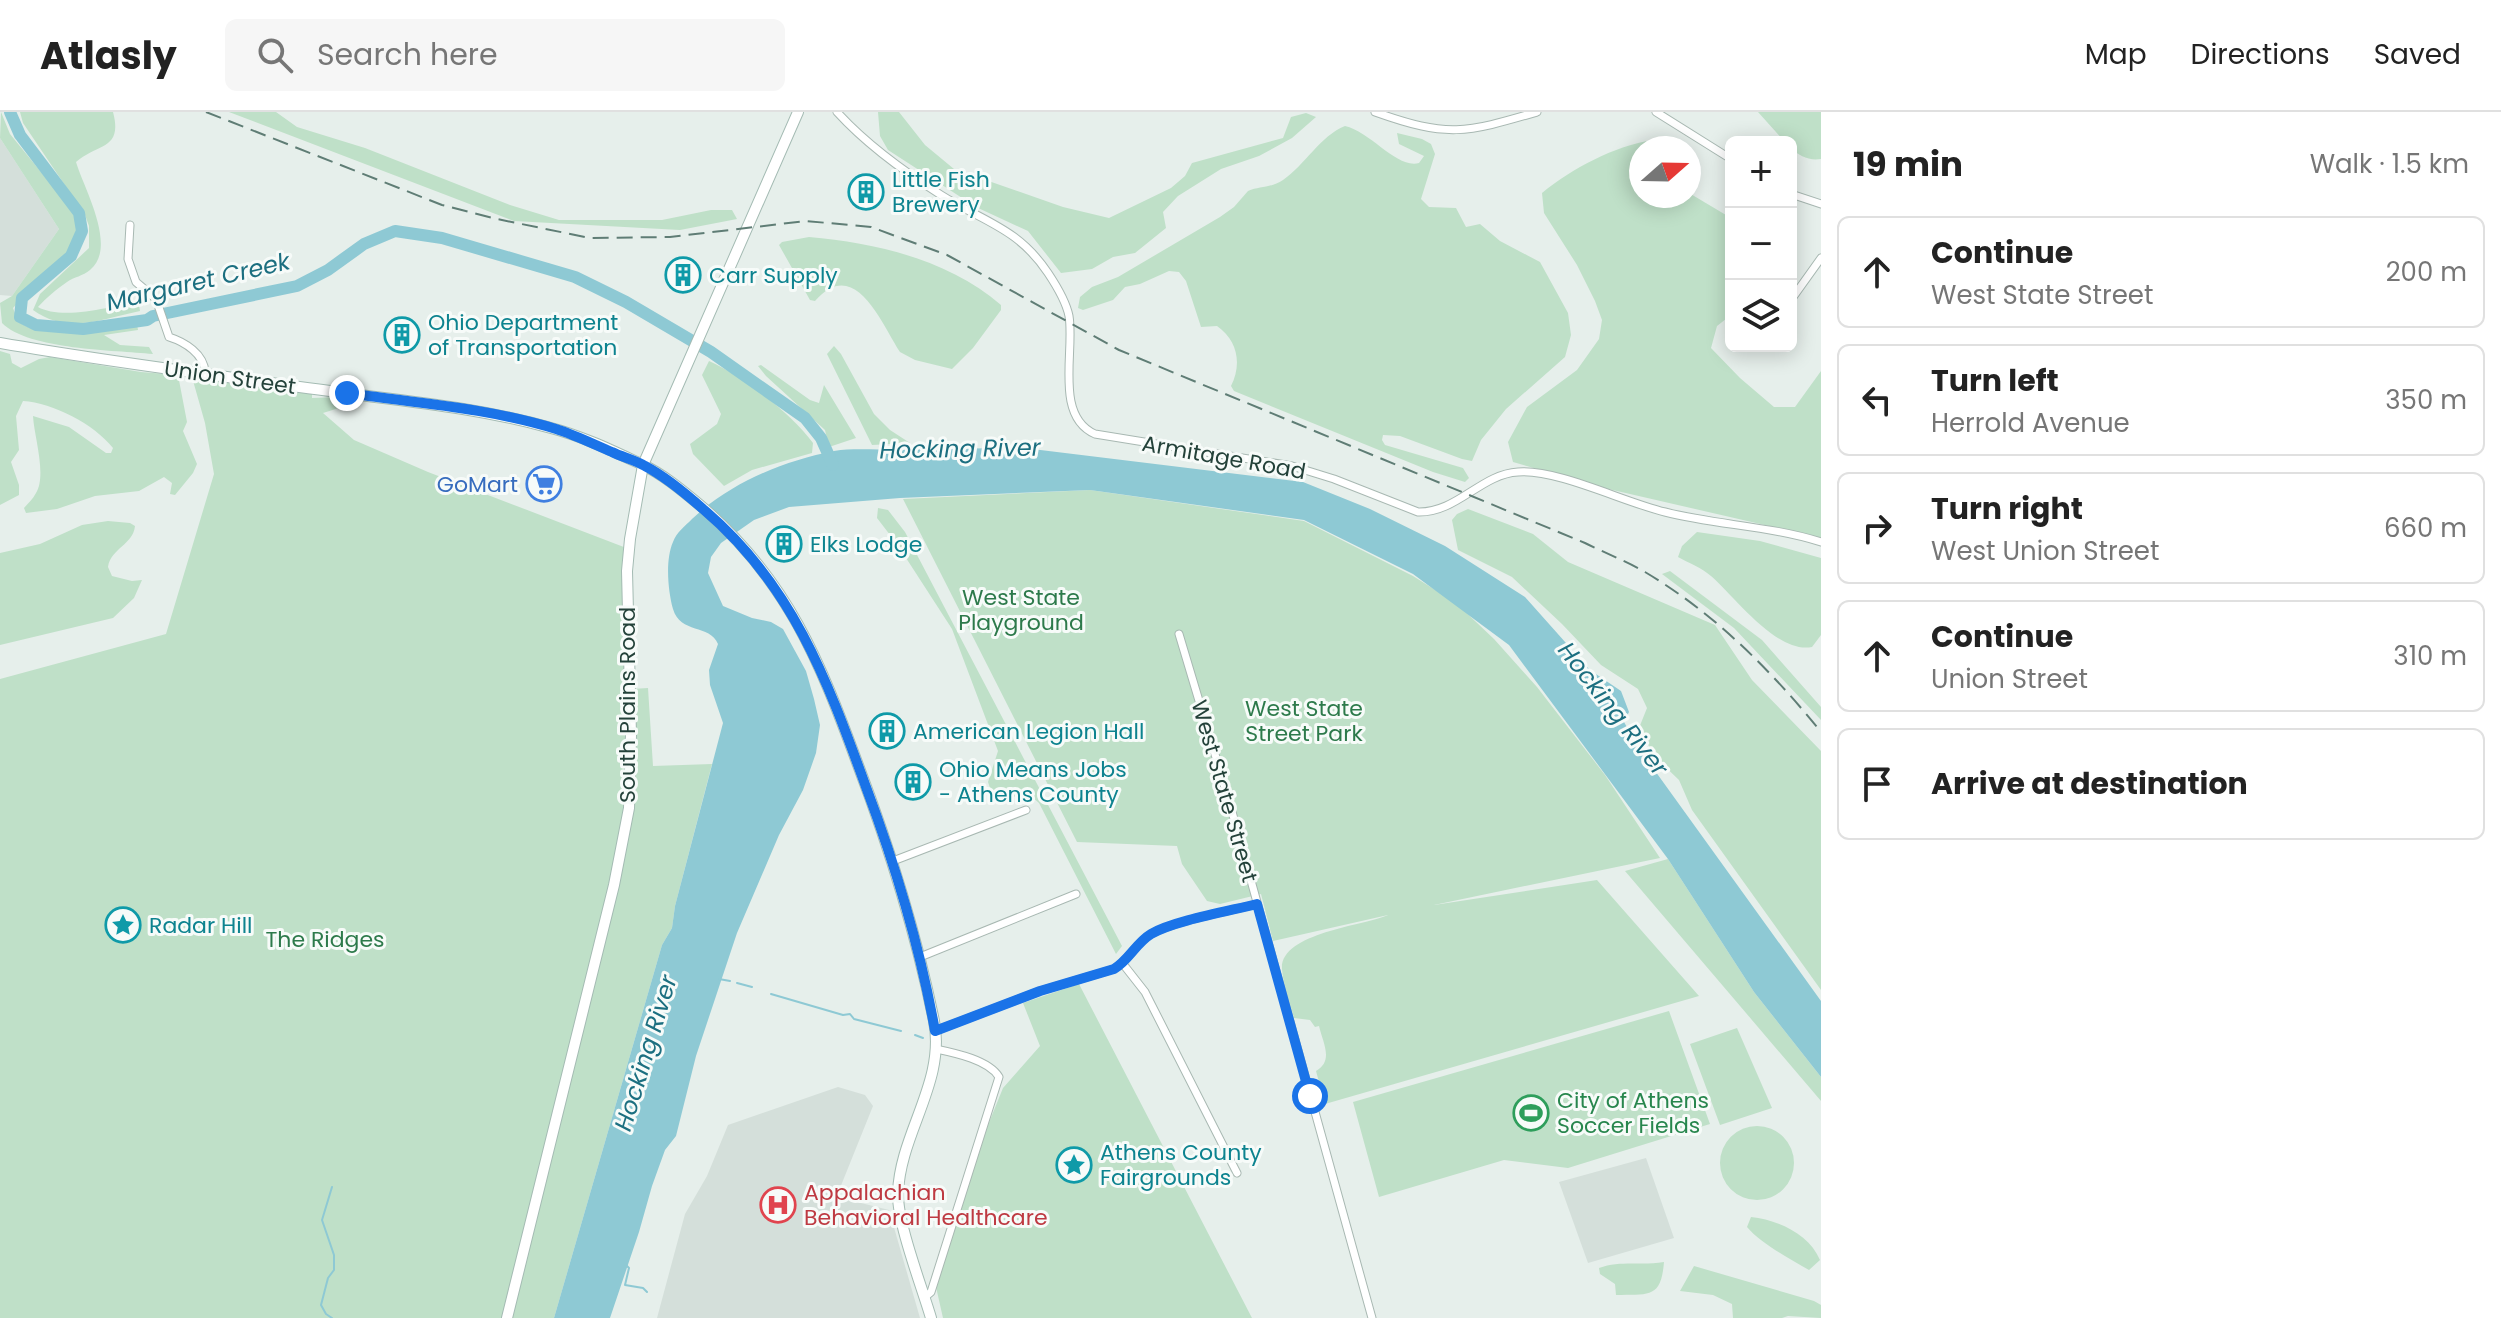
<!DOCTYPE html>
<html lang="en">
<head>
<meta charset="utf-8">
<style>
  body { margin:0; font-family:Poppins,sans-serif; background:#f6f6f6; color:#222 }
  .controls { position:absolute; right:24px; top:24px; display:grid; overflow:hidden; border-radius:12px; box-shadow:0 4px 20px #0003 }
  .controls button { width:72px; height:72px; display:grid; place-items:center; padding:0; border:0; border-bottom:2px solid #e0e0e0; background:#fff; color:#222; font:40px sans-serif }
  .compass { position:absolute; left:1629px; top:24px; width:72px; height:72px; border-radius:50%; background:#fff; box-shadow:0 4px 20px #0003; rotate:70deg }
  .stop { position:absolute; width:24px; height:24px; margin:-18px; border:6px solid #1a73e8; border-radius:50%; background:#fff }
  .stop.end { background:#1a73e8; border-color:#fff; box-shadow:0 2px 8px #0008 }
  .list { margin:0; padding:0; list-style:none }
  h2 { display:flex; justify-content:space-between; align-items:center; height:104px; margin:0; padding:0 32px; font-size:34px }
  h2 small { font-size:26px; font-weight:400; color:#767676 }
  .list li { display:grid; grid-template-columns:52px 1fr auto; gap:24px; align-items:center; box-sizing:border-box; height:112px; margin:0 16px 16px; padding:0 16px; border:2px solid #e0e0e0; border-radius:12px }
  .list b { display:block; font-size:30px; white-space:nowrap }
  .list p { margin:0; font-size:26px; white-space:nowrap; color:#767676 }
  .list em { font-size:26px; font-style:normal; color:#767676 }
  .icon { flex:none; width:44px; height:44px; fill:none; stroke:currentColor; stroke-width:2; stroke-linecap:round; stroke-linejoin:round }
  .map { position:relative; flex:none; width:1821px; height:1206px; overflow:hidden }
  header { display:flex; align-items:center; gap:48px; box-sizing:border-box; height:112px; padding:0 40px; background:#fff; border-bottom:2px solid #e0e0e0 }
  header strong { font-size:38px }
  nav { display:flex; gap:44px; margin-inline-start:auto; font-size:28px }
  .search { width:560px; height:72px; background:#f6f6f6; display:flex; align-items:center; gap:20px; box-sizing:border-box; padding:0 28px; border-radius:12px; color:#767676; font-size:30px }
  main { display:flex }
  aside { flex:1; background:#fff }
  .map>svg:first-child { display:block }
  .built { fill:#d4dfda }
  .green { fill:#bfe0c8 }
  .water { fill:#8ec9d4 }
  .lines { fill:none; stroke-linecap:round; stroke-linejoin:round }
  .stream { stroke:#8ec9d4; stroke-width:2 }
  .river { stroke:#8ec9d4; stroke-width:12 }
  .street-casing { stroke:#a8b8b2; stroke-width:9 }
  .secondary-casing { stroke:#a4bbb3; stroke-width:12 }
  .street { stroke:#fff; stroke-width:7 }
  .secondary { stroke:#fff; stroke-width:10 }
  .rail { stroke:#5f7d75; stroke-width:2; stroke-dasharray:16 8; stroke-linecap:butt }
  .route { stroke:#1a73e8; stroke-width:10 }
  .labels { text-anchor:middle; stroke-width:6; stroke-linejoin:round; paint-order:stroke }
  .culture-label { font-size:22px; fill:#0d838f; stroke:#f7fbf9; text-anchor:start }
  .street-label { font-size:22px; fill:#24423a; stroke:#f7fbf9 }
  .shop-label { font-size:22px; fill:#366cbe; stroke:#f7fbf9; text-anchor:end }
  .park-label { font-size:22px; fill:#2d7a4b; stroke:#f7fbf9 }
  .leisure-label { font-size:22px; fill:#27864d; stroke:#f7fbf9; text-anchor:start }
  .health-label { font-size:22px; fill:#be3a42; stroke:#f7fbf9; text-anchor:start }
  .water-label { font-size:24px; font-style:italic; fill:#1c6f80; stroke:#f7fbf9 }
</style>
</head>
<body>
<header>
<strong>Atlasly</strong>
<div class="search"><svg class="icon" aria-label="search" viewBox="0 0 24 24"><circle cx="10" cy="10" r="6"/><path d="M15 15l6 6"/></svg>Search here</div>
<nav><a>Map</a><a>Directions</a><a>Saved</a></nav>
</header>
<main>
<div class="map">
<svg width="1821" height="1206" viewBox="0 0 1821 1206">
  <rect width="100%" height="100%" fill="#e6efeb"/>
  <path class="built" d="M0,26L59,117L12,184L0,183Z
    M838,975L865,983L873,994L840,1076L841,1086L889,1098L920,1206H657L685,1102L707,1064L728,1013Z
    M1646,1046L1674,1126L1588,1151L1559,1070Z"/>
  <path class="green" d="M1,0L10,22L72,98C79,112 77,125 69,138L13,196C15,201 17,208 22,212C45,228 109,215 137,212L138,218L104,223L120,233L149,235L153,242C114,238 29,238 2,211L0,191L12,184L59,117L0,26Z
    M20,0H113C123,38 98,31 76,50C84,77 118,135 90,158C83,164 74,165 67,170C57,177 46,186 38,195C60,208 115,196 138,187L140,199C101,207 68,223 33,198L40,182L89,136V114L85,103L23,11Z
    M229,0H276L297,15L365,36L510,93L559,108H662L711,98H732L737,107L680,118L514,109Z
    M878,0H899L925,33L954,57L1063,95L1109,106L1171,76L1185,64L1192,51L1283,26L1291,5L1306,1L1316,5L1292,26L1259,44L1221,57L1178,84L1163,100L1166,116L1135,141L1113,145L1092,157L1061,161L1028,119L976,95L888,38L880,24Z
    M1758,0H1821V47C1809,49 1799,44 1791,36V30H1785Z
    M1345,14C1371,20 1397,57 1419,51L1424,44L1399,32L1397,21L1422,27L1431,32L1435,42L1421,87L1429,95L1456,96L1466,115L1480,112L1500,129L1540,150L1568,201L1571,223L1565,245L1506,297L1481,328L1472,349L1462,347L1400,324L1383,323L1382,328L1385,333L1463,356L1469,366L1465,370L1433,360L1234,279L1231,274C1242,252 1238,229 1217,214L1201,215L1186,169L1179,160L1169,159L1140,172L1125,175L1113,188L1083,198L1078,196L1080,185L1092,175L1118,165L1220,105L1234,95L1248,79C1260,74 1271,76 1283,68C1305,53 1320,24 1345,14Z
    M1653,28L1663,36H1641V84H1689V81L1731,106V203L1717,214L1711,236L1740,266L1774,295H1795L1821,259V426L1604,376L1513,350L1508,330L1527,295L1577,258L1599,227L1602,208L1595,189L1577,153L1544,101L1542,81C1573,56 1614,34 1653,28Z
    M809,125C877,131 949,148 1001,193V198L973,236L952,257L915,248L900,240C881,211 855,143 815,189L810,188L779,133L782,130Z
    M834,234L841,242L874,302L890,318L910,331L872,333L827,242Z
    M0,239L10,242L12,251L21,256L39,247L50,245L141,260L178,263L187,310L183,319L197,352L193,361L175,383L170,382L172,371L164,365L139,379L95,384L57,397L26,401L24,396C28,391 33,387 36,381C47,363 34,324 33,304L69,315L106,341H111L113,336C94,312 53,291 23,289L16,304L19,338L11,350L19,373V383L0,393Z
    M709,249C743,264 791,301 813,331L812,341L752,358L724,374L693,342L690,332L717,312L721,302L702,263Z
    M761,253L810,288L819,291L824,273L856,326L829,335L825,318L766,264L758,254Z
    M190,258L312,276V286L337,285L342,295L323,301L354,328L428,360L629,437L631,577L648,576L653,654L712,652L675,794L672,816L662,833L554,1206H0V567L166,522L214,362L205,311Z
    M1090,378L1304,409L1413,464L1456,491L1494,527L1537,575L1605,663L1660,746L1434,793L1597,768L1699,884L1325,992L1316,959C1334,949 1323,931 1319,914L1315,915L1310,908L1294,906C1290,891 1283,873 1282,857C1280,821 1363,814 1388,803L1273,829L1261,782L1220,792L1207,789L1182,752L1177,734L1077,730L903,387Z
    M878,396L888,398L905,420L1122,834L1116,842L1039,691L1031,684L1000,685L991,679L988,670L998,639L952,517L897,432L877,406Z
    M1468,397L1533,422L1568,450L1715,513L1752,568L1821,639V878L1692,698L1679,668L1655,645L1639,616L1647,596L1638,577L1601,553L1562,512L1512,465L1458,438L1452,408L1457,402Z
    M108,409L130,411L135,414C133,433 111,436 108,455L112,464L132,469L142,468L134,486L113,506L0,533V441L40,432L82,413Z
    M1697,420L1760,429L1821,446V523L1812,535C1777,542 1736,486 1711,464C1702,456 1689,451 1678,445L1682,434Z
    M1670,459L1762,528L1821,595V608L1734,516L1662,462Z
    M1668,747L1754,880L1821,965V989L1625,759Z
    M1079,872L1252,1206H943L936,1175L988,1013L1003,976L1040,934L1023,891Z
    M1669,899L1710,1012L1568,1056L1504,1048L1379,1085L1353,990Z
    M1737,916L1772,996L1720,1013L1690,932Z
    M1720 1051a37 37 0 1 1 74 0a37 37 0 1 1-74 0Z
    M1751,1105C1778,1108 1809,1122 1820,1148L1809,1158C1790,1147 1760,1131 1747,1115Z
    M1664,1150C1661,1187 1649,1182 1616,1183L1615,1172L1600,1162L1599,1156C1621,1148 1642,1154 1664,1150Z
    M1694,1154L1814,1189L1821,1193V1206L1788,1204L1782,1206H1733L1732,1192L1713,1183L1680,1179Z"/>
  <path class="water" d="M1024,336L1303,370L1370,397L1445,434L1525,485L1590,558L1621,579L1629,600L1624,610L1640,638L1821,889V965L1754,880L1668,747L1509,533L1413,462L1304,408L1090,378L900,386L789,395L754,408L721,431L711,445L708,461L723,494L752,506L771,510L783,517L806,559L814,587L820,613L816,641L803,678L779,723L737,821L696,944L676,1024L665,1038L652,1074L639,1120L610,1206H554L662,833L672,816L675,794L723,611L710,573L709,558L718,532C710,512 680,522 673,497C668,479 665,448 673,430C676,421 685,414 692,407C730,371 783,349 834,339C854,336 876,338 896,338C939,337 982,336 1024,336Z"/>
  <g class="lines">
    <path class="stream" d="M719,867L730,869
      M737,871L752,875
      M771,882L843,903L850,902L854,907L901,919
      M915,923L923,926
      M332,1075L322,1108L334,1143V1158L328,1166L321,1193L326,1202L332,1206
      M625,1152L629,1156L625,1173L643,1176L647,1180"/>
    <path class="river" d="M10,0L20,23L79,101L82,119L71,144L22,186L20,205L36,213L83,217L147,208L153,204L297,174L328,158L364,132L395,119L442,126L575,165L626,190L711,240L805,306L821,326L833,353"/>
    <defs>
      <path id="street" d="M837,0C867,33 903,59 941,83C984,110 1018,116 1048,161C1056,173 1066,189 1069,204C1075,239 1054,304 1095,322L1292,354L1334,367L1418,400C1457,401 1481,362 1518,360C1558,357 1623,390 1665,400C1716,413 1771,414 1821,430
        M1375,0C1448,26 1465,21 1537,0
        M1656,0L1731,47
        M1791,82L1821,92
        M130,113L128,147L136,170L156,187L169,225C185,230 204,242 205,260
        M1791,188L1821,146
        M1179,522L1229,689L1372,1206
        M893,749L1026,698
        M920,845L1076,782
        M1123,852L1145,880L1237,1061
        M935,919L1040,879L1114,857C1129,848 1136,831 1151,822C1174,809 1229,799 1257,792
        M925,1185L931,1180L999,965C989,948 955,941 936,937"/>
      <path id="secondary" d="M0,231C114,251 229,265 344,281C414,290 484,297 551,316C582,324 613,339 641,352C663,362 683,379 701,394C788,468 820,550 858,653C890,737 916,821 934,909C946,970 900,1021 898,1081C897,1111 922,1175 931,1206
        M507,1206L614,773L629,696L631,623L627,459L630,427L643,353L798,0"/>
    </defs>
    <use href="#street" class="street-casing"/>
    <use href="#secondary" class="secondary-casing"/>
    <use href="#street" class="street"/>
    <use href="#secondary" class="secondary"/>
    <path class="rail" d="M206,0L442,93L497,107L590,126L670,125L806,109L871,115L947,143L1119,238L1585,431C1605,441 1626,449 1645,460C1714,501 1771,558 1821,620"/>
  </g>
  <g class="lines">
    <path class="route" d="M347,281C416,291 488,296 556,317C575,323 593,332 612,340C622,345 635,348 645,354C666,365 685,381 703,397C793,473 827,568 866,675C896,755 920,835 935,919L1040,879L1114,857C1129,848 1136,831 1151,822C1173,809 1229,799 1257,792L1310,984"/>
  </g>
  <defs>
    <symbol id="building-ring" viewBox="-11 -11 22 22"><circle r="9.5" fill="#f7fbf9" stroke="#0f9aa8" stroke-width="1.5"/><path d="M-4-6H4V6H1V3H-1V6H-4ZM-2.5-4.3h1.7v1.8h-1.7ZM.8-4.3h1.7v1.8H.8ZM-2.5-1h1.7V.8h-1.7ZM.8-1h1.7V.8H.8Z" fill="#0f9aa8"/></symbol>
    <symbol id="supermarket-ring" viewBox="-11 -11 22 22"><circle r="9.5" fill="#f7fbf9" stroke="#3f7fe0" stroke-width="1.5"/><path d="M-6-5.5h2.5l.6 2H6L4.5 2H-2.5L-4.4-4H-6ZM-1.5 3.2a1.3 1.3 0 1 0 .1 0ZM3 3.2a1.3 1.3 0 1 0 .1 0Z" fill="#3f7fe0"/></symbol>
    <symbol id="sight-ring" viewBox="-11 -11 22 22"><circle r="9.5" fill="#f7fbf9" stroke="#0f9aa8" stroke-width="1.5"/><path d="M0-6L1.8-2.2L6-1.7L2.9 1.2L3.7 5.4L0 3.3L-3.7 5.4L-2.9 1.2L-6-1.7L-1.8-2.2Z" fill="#0f9aa8"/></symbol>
    <symbol id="stadium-ring" viewBox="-11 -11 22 22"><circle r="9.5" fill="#f7fbf9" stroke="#2e9e5b" stroke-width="1.5"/><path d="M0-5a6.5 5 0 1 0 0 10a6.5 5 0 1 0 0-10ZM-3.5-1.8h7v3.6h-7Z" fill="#2e9e5b"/></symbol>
    <symbol id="hospital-ring" viewBox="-11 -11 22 22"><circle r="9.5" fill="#f7fbf9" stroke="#e0444e" stroke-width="1.5"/><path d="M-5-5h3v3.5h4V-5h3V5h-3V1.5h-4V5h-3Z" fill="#e0444e"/></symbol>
  </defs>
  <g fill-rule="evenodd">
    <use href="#building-ring" x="846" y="60" width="40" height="40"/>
    <use href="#building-ring" x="663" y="143" width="40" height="40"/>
    <use href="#building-ring" x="382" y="203" width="40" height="40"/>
    <use href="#supermarket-ring" x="524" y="352" width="40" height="40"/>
    <use href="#building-ring" x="764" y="412" width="40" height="40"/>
    <use href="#building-ring" x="867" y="599" width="40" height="40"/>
    <use href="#building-ring" x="893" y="650" width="40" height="40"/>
    <use href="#sight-ring" x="103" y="793" width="40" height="40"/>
    <use href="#stadium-ring" x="1511" y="981" width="40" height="40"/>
    <use href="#sight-ring" x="1054" y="1033" width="40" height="40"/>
    <use href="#hospital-ring" x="758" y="1073" width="40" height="40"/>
  </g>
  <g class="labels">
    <g class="culture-label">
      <text x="892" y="75">Little Fish<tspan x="892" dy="25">Brewery</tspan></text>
      <text x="709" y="171">Carr Supply</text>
      <text x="428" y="218">Ohio Department<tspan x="428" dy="25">of Transportation</tspan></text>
      <text x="810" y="440">Elks Lodge</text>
      <text x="913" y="627">American Legion Hall</text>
      <text x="939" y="665">Ohio Means Jobs<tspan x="939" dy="25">- Athens County</tspan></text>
      <text x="149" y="821">Radar Hill</text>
      <text x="1100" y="1048">Athens County<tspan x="1100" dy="25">Fairgrounds</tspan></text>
    </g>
    <g class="street-label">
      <text transform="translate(230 265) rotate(8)" y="8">Union Street</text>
      <text transform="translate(1224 345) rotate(10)" y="8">Armitage Road</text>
      <text transform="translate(627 593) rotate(-90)" y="8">South Plains Road</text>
      <text transform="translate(1225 679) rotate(74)" y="8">West State Street</text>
    </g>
    <g class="shop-label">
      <text x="518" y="380">GoMart</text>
    </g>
    <g class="park-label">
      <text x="1021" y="493">West State<tspan x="1021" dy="25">Playground</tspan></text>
      <text x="1304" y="604">West State<tspan x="1304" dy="25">Street Park</tspan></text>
      <text x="325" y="835">The Ridges</text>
    </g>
    <g class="leisure-label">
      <text x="1557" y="996">City of Athens<tspan x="1557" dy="25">Soccer Fields</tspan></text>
    </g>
    <g class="health-label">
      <text x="804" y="1088">Appalachian<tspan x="804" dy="25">Behavioral Healthcare</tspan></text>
    </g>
    <g class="water-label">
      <text transform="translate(198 170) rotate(-13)" y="8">Margaret Creek</text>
      <text transform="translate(960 337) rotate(-1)" y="8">Hocking River</text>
      <text transform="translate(1613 597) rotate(52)" y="8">Hocking River</text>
      <text transform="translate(646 941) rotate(-73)" y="8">Hocking River</text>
    </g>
  </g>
</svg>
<div class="controls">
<button>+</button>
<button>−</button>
<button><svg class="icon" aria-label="layers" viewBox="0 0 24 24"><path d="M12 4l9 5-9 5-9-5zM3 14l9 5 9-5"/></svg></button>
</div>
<svg class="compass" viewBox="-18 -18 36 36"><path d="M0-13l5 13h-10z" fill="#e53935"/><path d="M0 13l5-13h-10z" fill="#767676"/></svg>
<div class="stop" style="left:1310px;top:984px"></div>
<div class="stop end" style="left:347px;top:281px"></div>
</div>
<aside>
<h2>19 min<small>Walk · 1.5 km</small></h2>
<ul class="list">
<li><svg class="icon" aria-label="ahead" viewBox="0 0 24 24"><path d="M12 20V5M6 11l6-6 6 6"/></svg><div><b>Continue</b><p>West State Street</p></div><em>200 m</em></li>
<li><svg class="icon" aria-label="left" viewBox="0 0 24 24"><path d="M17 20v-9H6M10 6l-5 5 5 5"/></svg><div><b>Turn left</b><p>Herrold Avenue</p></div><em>350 m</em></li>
<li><svg class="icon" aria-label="right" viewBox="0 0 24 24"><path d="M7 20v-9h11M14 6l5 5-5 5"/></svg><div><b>Turn right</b><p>West Union Street</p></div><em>660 m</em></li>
<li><svg class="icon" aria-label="ahead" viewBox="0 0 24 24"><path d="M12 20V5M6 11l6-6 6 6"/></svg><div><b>Continue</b><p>Union Street</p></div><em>310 m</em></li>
<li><svg class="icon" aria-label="arrive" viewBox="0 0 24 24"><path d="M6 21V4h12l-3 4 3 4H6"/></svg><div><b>Arrive at destination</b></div></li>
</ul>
</aside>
</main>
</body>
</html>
